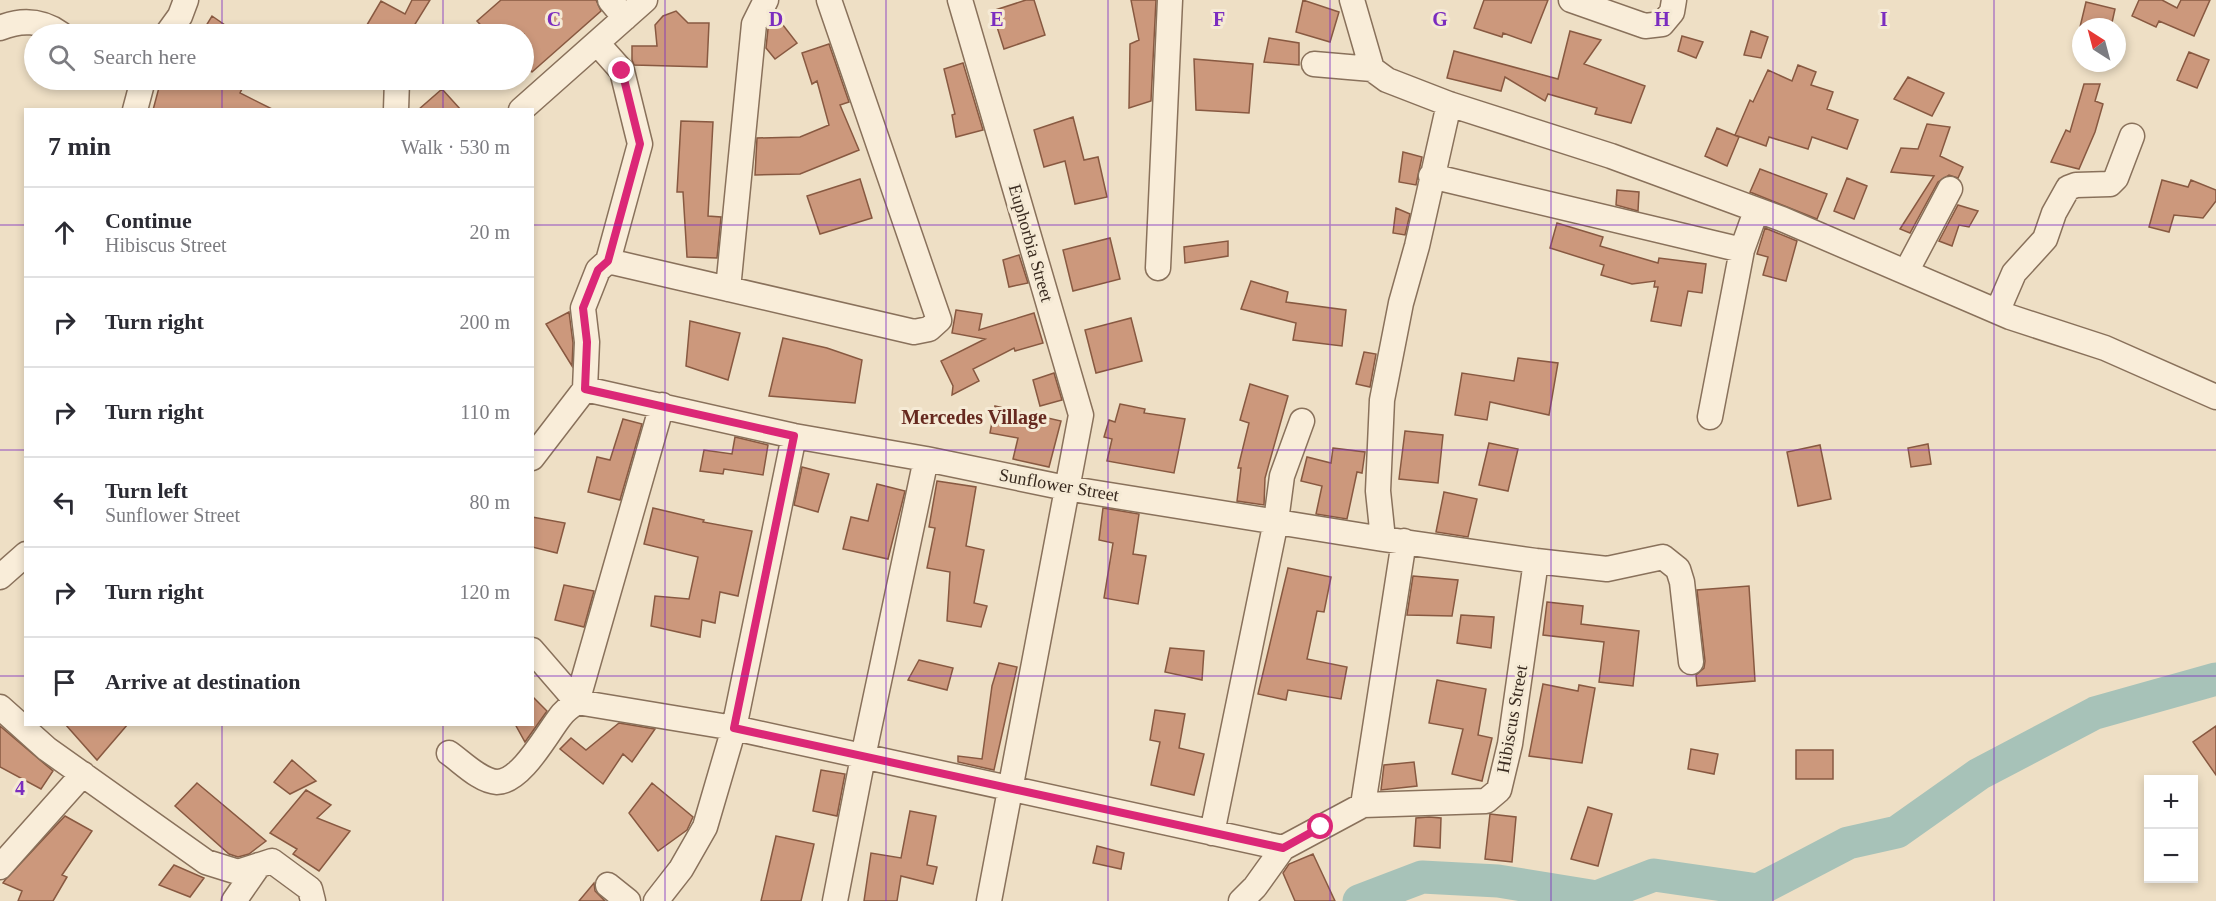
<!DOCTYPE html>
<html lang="en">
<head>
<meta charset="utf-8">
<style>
  body { margin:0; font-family:Georgia,serif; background:#f2f2f3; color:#2b2b33 }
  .controls { position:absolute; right:18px; bottom:18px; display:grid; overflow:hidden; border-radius:0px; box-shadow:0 3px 9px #0003 }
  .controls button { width:54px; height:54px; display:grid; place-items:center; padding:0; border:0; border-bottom:2px solid #e1e1e2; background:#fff; color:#2b2b33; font:30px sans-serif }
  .compass { position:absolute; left:2072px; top:18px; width:54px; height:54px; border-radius:50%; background:#fff; box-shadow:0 3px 9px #0003; rotate:324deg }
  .stop { position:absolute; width:18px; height:18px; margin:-14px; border:4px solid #db2777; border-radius:50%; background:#fff }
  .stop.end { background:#db2777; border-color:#fff; box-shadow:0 2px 6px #0008 }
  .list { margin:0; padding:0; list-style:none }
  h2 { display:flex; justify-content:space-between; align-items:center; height:78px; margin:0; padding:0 24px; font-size:26px }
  h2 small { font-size:20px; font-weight:400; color:#7c7c81 }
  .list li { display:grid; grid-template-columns:39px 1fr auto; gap:18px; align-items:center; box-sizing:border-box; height:90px; padding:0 24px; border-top:2px solid #e1e1e2 }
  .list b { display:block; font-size:22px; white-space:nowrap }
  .list p { margin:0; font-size:20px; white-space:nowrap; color:#7c7c81 }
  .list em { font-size:20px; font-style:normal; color:#7c7c81 }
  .icon { flex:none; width:33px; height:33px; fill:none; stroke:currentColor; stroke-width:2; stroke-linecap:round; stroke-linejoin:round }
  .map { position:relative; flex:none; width:2216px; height:901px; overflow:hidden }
  .search { position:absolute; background:#fff; box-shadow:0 3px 9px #0003; left:24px; top:24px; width:510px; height:66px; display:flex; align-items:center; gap:15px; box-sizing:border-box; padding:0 21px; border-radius:33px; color:#7c7c81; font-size:22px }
  .panel { position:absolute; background:#fff; box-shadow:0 3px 9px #0003; left:24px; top:108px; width:510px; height:618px; border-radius:0px }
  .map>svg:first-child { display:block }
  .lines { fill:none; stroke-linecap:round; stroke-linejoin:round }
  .river { stroke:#a7c2b8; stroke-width:33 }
  .building { fill:#cc987c; stroke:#885941; stroke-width:1.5 }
  .minor-casing { stroke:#89715b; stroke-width:27 }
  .minor { stroke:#f9edd9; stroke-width:24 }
  .route { stroke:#db2777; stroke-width:8 }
  .grid { fill:none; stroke:#7b2cbf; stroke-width:1.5; stroke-opacity:0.55 }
  .labels { text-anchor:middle; stroke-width:6; stroke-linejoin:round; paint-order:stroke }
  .street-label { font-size:18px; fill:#392a1f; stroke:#f5ead5 }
  .neighbourhood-label { font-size:20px; font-weight:bold; fill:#66291f; stroke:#f5ead5 }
  .grid-label { font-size:20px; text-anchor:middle; font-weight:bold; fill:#7b2cbf; stroke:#f5ead5; stroke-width:6; stroke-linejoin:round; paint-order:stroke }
</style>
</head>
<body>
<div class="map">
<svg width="2216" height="901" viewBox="0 0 2216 901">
  <rect width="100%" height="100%" fill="#eedfc5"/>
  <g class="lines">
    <path class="river" d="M1359,901L1422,877L1498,881L1597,897L1654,875L1758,890L1848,843L1897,832L1979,774L2095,713L2216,679"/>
  </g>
  <path class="building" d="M412,0H430L409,34H374L364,30L381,1L405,14Z
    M501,0H596L601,11L532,72L524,63V34H489L477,21Z
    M1026,0H1034L1045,35L1004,49L992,11Z
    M1131,0H1156L1151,101L1129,108L1130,44L1139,40Z
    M1303,0L1339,12L1330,42L1296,32Z
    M1484,0H1548L1531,43L1503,33L1502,37L1474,28Z
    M2139,0H2162L2177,8L2181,0H2210L2194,36L2159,21L2156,27L2132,16Z
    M2086,2L2115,9L2111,27H2080Z
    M676,11L688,23H709L707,67L634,65L632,60V46H657L655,25L663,16Z
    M212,16L238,34H201Z
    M779,20L797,43L775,59L766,48L768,29Z
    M1570,31L1601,40L1584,64L1645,86L1631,123L1595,114L1597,108L1548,94L1545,101L1505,77L1501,91L1447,78L1454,51L1558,79Z
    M1751,31L1768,37L1761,58L1744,55Z
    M1682,36L1703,42L1696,58L1678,51Z
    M1269,38L1299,43V65L1264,62Z
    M829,44L849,102L840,105L859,150L800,174L755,175L757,138L800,137L829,125L817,81L812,84L802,53Z
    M2189,52L2209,60L2197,88L2177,80Z
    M1194,59L1253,64L1249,113L1196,110Z
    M963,63L983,130L956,137L952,115L955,114L944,69Z
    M1798,65L1816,72L1811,85L1833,92L1827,109L1858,120L1847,149L1812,137L1808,149L1769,137L1766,146L1735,135L1750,100L1753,102L1768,70L1792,81Z
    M1908,77L1944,93L1932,116L1894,99Z
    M161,80H235L245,83L240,93L274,110H153Z
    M2084,84H2100L2095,101L2103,104L2095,132L2079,169L2051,162L2066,130L2070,132Z
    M442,89L461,110H418Z
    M1073,117L1084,160L1098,157L1107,197L1075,204L1065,161L1044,167L1034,130Z
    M681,121L713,122L708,216L721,217L717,258L687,257L683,192H677Z
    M1927,124L1950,127L1940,156L1963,167L1958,178L1949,175L1938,182L1910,233L1900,229L1934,176L1891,172L1901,148L1918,149Z
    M1717,128L1739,137L1727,166L1705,156Z
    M1403,152L1422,157L1416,185L1399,182Z
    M1760,169L1827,194L1817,219L1750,192Z
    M1847,178L1867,186L1854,219L1834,211Z
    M860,179L872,218L820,234L807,196Z
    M2162,180L2188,187L2191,180L2216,190V201L2203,218L2174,215L2169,232L2149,227Z
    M1617,190L1639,192L1638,211L1616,205Z
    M1958,205L1978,211L1969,227L1959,225L1952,246L1939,241Z
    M1396,208L1410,214L1405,235L1393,233Z
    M1557,223L1603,237L1600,246L1658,263L1659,258L1706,264L1702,293L1688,291L1681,326L1651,321L1658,287H1654L1655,281L1632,284L1601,275L1604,265L1550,248Z
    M1765,228L1797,241L1786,281L1763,275L1768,257L1757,254Z
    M1110,238L1120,279L1073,291L1063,250Z
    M1228,241V256L1185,263L1184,247Z
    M1019,255L1028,283L1009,287L1003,260Z
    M1251,281L1288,292L1286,302L1346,310L1342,346L1293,340L1296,323L1241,309Z
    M956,310L982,314L979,330L1034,313L1043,343L1015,351L1014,348L973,369L979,381L952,395L953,386L941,361L985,339L952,333Z
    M569,312L573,343L572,366L546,324Z
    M1131,318L1142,361L1096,373L1085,330Z
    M690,321L740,333L728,380L686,366Z
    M783,338L827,348L862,360L855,403L769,396Z
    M1364,352L1376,354L1370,387L1356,384Z
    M1518,358L1558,363L1549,415L1490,402L1487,420L1455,415L1462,373L1514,381Z
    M1054,373L1062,400L1040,406L1033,380Z
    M1250,384L1288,396L1265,478L1264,505L1237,501L1241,468H1238L1249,423L1240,420Z
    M1120,404L1145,409L1144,413L1185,419L1174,473L1107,461L1112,439L1104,437L1109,420L1115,422Z
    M995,406L1061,421L1049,467L1013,459L1018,438L990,433Z
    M623,419L642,424L620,500L588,492L597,457L610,460Z
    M1405,431L1443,435L1438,483L1399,479Z
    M735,437L768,445L763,475L724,469L723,474L700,471L704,450L732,454Z
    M1489,443L1518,449L1508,491L1479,485Z
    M1928,444L1931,464L1911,467L1908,448Z
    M1820,445L1831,499L1798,506L1787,452Z
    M1333,448L1365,452L1362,473L1357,472L1347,519L1316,514L1322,486L1301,481L1307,457L1331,463Z
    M802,467L829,474L818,512L794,505Z
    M937,481L976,487L966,546L984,550L974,603L987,606L981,627L947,621L950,572L927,568L935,528L929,527Z
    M877,484L905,491L888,559L843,549L851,517L868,521Z
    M1444,492L1477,499L1468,537L1436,532Z
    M653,508L704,520L703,522L752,531L738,596L720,592L715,623L702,620L700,637L651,626L655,596L689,599L698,557L644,544Z
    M1103,508L1139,514L1133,554L1146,556L1138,604L1104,598L1113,543L1099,540Z
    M532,517L565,523L557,553L532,547Z
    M1288,568L1331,577L1324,612L1317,611L1307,659L1347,667L1341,699L1288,690L1286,700L1258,694Z
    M1413,576L1458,580L1452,616L1407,615Z
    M564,585L594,591L584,627L555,620Z
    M1749,586L1755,681L1697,686L1696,675L1704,668L1705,661L1697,590Z
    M1547,602L1583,606L1581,624L1639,631L1633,686L1599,682L1604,642L1543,635Z
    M1461,615L1494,617L1491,648L1457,643Z
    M1170,648L1204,651L1202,680L1165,672Z
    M919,660L953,668L947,690L908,680Z
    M999,663L1017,667L994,770L958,762V756L982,759L992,686Z
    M1437,680L1486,689L1478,735L1492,738L1482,781L1452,774L1463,729L1429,723Z
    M1543,684L1578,691L1579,685L1595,688L1582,763L1529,756Z
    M532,696L547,711L525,742L515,724H532Z
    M1155,710L1185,714L1179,748L1204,754L1194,795L1151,785L1160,742L1150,740Z
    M619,723L655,729L632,762L623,754L603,784L560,749L571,738L586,750Z
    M65,724H128L97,760Z
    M0,726L53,771L41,789L0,767Z
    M2216,726V775L2193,742Z
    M1691,749L1718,754L1714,774L1688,769Z
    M1796,750H1833V779H1796Z
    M292,760L316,781L290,794L274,782Z
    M1414,762L1417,786L1381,790L1384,765Z
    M821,770L845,774L837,816L813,811Z
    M197,783L266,841L249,854L238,857L229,854L175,806Z
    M652,783L693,817L687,830L658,851L629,813Z
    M306,790L331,805L317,818L350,831L319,871L293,854L297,849L270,833Z
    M1588,807L1612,814L1598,866L1571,859Z
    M910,811L936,816L927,865L937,867L933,884L901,876L897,901H864L871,853L901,858Z
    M1490,814L1516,817L1512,862L1485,859Z
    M65,816L92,831L62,875L67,877L53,901H18L22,891L3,883L5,880Z
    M1429,817L1441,818L1440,848L1414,846L1416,818Z
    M776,836L814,844L801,901H761Z
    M1097,846L1124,853L1121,869L1093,863Z
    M1313,854L1335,901H1295L1283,873L1289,864Z
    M174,865L204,878L190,897L159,885Z
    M594,883L595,891L605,901H579Z"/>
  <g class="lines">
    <defs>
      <path id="minor" d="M610,0L625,18
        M960,0L1081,415L989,901
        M1352,0L1372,69L1387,80L1449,104L1611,156L1782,219L2010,317L2105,348L2216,397
        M1571,0L1645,26L1662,24L1672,12L1674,0
        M0,28C22,19 41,20 61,34
        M167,34L180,16L186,0
        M1314,64L1372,69
        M135,110L143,80
        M396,110L397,80
        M521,110L645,0
        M1431,176L1742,250
        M608,261L914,332L929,329L939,320L829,0
        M1158,268L1170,0
        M1906,272L1950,189
        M728,289L754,24L766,0
        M1998,310L2014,273L2045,239L2054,213L2068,188L2076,185L2110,184L2116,178L2132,136
        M585,389L794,436L926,459L1066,488L1383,539L1536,561L1607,569L1663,557L1678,569L1682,582L1691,662
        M1710,417L1742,250L1756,211
        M532,458L585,389L587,342L583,308L598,270L608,261L640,144L622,71L597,43
        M1383,539L1378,491L1382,400L1401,303L1417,246L1449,104
        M0,577L26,554
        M532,650L577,702L734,728L1283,848
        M0,707L47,749L206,862L238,872L272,861L310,889L313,901
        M449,753C462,762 480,781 497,782C521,782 546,735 560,717C564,711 571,706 577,702L662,405
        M1363,805L1404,541
        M1212,833L1276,521L1282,476L1302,421
        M0,867L83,774
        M608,885L628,901
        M234,901L259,865
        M656,901L681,869L705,827L734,728L794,436
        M835,901L863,757L926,459
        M1241,901L1255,887L1283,848L1363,805L1486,801L1499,790L1510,744L1536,561"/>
    </defs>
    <use href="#minor" class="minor-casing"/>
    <use href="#minor" class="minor"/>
  </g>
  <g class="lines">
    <path class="route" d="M622,71L640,144L608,261L598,270L583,308L587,342L585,389L794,436L734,728L1283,848L1321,827"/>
  </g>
  <path class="grid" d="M222,0V34M443,0V34M665,0V901M886,0V901M1108,0V901M1330,0V901M1551,0V901M1773,0V901M1994,0V901M222,80V110M443,80V110M0,225H26M532,225H2216M0,450H26M532,450H2216M0,676H26M532,676H2216M222,724V901M443,724V901"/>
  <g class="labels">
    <g class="street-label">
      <text transform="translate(1031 243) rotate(74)" y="6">Euphorbia Street</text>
      <text transform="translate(1059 485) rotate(10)" y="6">Sunflower Street</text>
      <text transform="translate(1512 719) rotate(-80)" y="6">Hibiscus Street</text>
    </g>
    <g class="neighbourhood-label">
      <text x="974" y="424">Mercedes Village</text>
    </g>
  </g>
  <g class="grid-label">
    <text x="554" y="26">C</text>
    <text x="776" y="26">D</text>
    <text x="997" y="26">E</text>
    <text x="1219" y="26">F</text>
    <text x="1440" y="26">G</text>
    <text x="1662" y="26">H</text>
    <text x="1884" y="26">I</text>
    <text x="20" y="795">4</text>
  </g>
</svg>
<div class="controls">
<button>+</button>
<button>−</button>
</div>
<svg class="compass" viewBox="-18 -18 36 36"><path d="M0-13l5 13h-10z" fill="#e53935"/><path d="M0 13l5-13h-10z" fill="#7c7c81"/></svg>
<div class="stop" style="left:1321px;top:827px"></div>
<div class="stop end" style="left:622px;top:71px"></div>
<div class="search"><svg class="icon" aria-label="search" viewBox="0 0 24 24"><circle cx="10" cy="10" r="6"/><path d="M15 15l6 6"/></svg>Search here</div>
<section class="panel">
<h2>7 min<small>Walk · 530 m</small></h2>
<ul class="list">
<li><svg class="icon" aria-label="ahead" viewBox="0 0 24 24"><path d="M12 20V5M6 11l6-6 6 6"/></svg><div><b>Continue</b><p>Hibiscus Street</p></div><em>20 m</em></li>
<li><svg class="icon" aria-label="right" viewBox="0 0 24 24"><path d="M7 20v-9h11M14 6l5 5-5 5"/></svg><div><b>Turn right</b></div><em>200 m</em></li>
<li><svg class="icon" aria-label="right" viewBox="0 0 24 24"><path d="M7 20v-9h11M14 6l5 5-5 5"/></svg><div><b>Turn right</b></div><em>110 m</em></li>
<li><svg class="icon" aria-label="left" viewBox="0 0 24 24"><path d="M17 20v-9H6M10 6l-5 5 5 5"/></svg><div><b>Turn left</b><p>Sunflower Street</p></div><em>80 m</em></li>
<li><svg class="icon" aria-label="right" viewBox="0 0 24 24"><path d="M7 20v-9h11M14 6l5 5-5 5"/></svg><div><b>Turn right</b></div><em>120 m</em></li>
<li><svg class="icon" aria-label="arrive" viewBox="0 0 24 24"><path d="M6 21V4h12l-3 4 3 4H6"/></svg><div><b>Arrive at destination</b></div></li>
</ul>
</section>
</div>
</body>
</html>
